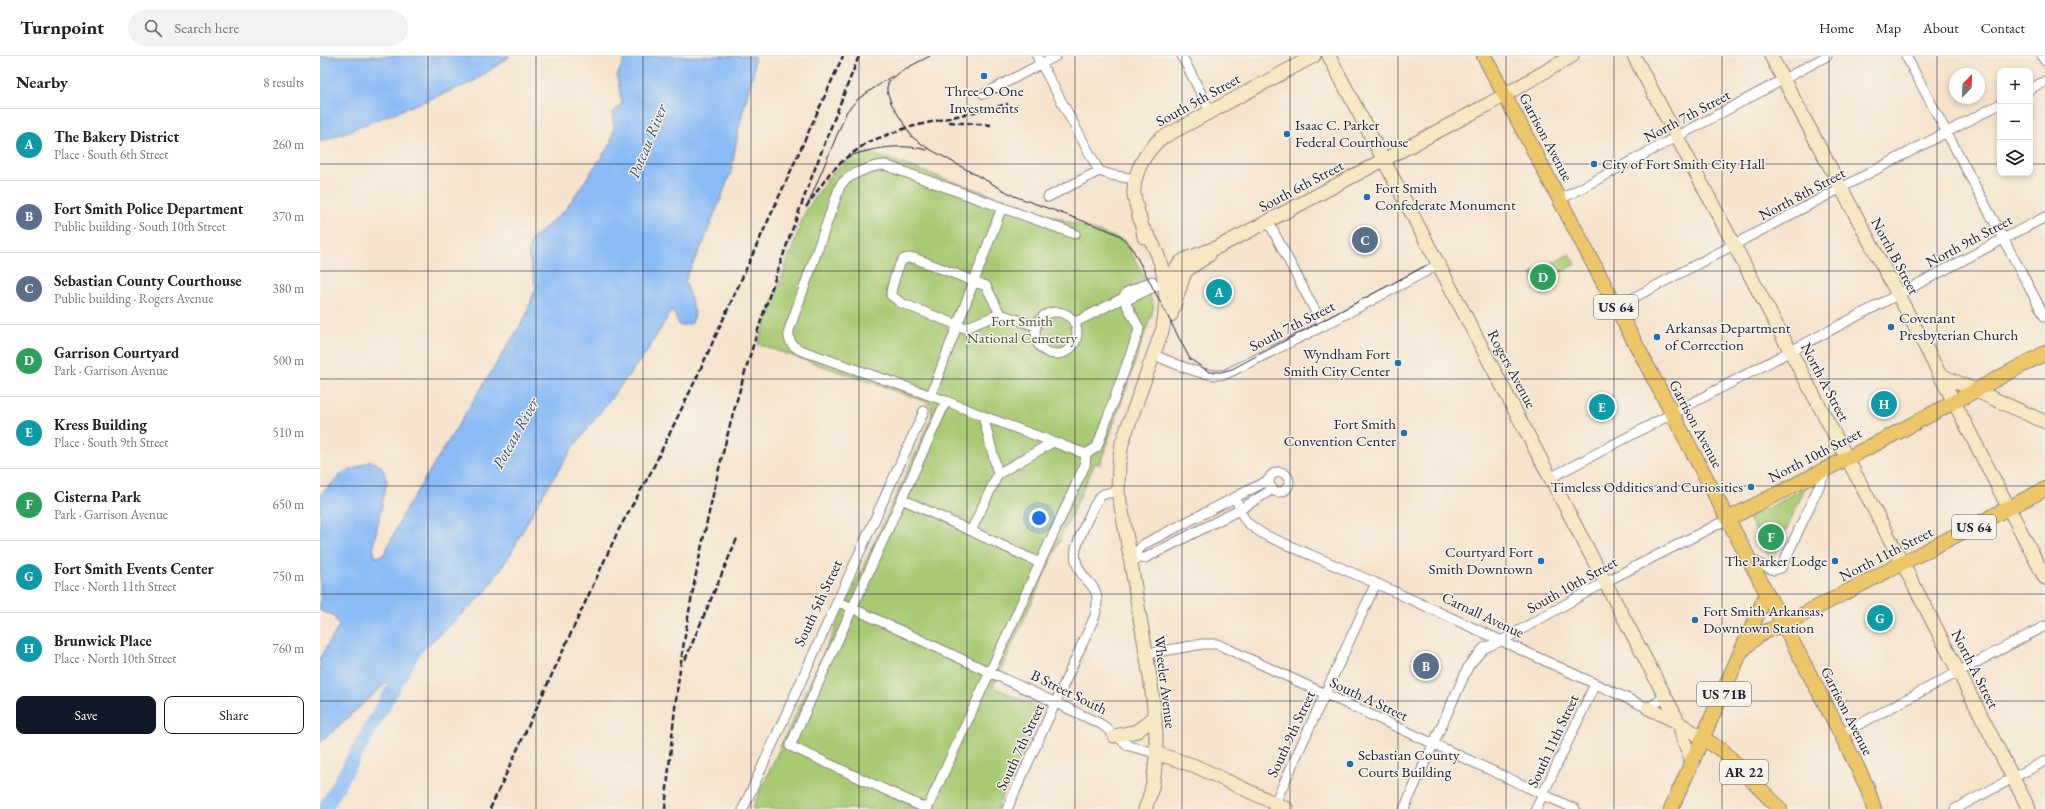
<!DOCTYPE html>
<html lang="en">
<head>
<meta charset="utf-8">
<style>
  body { margin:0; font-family:"EB Garamond",serif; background:#f2f2f2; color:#202124 }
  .controls { position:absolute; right:12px; top:12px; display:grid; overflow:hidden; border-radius:8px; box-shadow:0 2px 6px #0003 }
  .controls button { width:36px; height:36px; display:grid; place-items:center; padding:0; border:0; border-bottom:1px solid #e0e0e0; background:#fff; color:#202124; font:20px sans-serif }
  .compass { position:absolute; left:1629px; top:12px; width:36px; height:36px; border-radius:50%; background:#fff; box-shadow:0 2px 6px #0003; rotate:23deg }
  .you { position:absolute; left:719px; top:462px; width:14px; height:14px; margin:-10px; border:3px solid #fff; border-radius:50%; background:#1a73e8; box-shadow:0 0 0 6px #1a73e833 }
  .badge { display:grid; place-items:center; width:26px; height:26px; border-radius:50%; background:#111827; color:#fff; font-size:13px; font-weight:700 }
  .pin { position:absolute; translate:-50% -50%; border:2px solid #fff; box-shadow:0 1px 4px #0006 }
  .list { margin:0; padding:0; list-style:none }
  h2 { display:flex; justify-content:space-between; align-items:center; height:52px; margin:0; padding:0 16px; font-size:17px }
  h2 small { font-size:13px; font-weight:400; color:#757577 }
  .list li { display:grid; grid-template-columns:26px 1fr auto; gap:12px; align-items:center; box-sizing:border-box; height:72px; padding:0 16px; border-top:1px solid #e0e0e0 }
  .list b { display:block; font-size:15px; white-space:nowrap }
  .list p { margin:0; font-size:13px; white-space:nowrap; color:#757577 }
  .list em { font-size:13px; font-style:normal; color:#757577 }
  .actions { display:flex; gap:8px; padding:12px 16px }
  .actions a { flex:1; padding:9px 0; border:1px solid #111827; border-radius:8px; text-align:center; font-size:14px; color:#111827 }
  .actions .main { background:#111827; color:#fff }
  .icon { flex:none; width:22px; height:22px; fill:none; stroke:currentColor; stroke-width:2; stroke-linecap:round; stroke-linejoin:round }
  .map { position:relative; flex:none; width:1725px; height:753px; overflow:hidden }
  header { display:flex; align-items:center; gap:24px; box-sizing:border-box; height:56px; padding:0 20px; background:#fff; border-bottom:1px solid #e0e0e0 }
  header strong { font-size:19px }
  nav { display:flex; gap:22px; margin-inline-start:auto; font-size:14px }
  .search { width:280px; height:36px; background:#f2f2f2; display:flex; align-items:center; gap:10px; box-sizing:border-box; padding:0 14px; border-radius:22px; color:#757577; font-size:15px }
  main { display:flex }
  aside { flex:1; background:#fff }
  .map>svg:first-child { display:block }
  .green { fill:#a7ca73; stroke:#647657 }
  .water { fill:#8abbf6; stroke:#566e98 }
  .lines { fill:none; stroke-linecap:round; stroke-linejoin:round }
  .river { stroke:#8abbf6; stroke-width:14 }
  .street-casing { stroke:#8c8284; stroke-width:11 }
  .secondary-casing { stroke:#8c8284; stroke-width:15 }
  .primary-casing { stroke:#8c8284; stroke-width:16 }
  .street { stroke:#fff; stroke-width:9 }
  .secondary { stroke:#f7e8c3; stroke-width:13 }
  .primary { stroke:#ecc669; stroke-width:14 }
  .tram { stroke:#22223b; stroke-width:1 }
  .rail { stroke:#22223b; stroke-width:2.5; stroke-dasharray:6 3; stroke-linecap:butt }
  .grid { fill:none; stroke:#22223b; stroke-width:1; stroke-opacity:0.55 }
  .poi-dot { fill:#1f6fb2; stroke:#f7f3e8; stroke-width:1.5 }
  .labels { text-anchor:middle; stroke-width:3; stroke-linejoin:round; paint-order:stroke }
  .shield { fill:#f7f3e8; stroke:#62616f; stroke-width:1 }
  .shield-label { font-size:14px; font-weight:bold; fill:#22223b }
  .poi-label { font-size:15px; fill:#22223b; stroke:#f7f3e8; text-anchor:start }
  .street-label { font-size:15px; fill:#22223b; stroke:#f7f3e8 }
  .park-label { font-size:15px; fill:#4a544c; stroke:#f7f3e8 }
  .water-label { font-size:16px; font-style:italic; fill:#415073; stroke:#f7f3e8 }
</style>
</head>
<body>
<header>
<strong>Turnpoint</strong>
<div class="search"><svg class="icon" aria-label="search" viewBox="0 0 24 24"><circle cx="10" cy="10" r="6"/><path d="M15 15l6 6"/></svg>Search here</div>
<nav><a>Home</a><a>Map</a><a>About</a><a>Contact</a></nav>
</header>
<main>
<aside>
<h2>Nearby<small>8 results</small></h2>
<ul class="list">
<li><span class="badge" style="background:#0f9aa8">A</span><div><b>The Bakery District</b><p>Place · South 6th Street</p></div><em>260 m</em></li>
<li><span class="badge" style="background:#5c6f8a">B</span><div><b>Fort Smith Police Department</b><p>Public building · South 10th Street</p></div><em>370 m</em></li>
<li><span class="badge" style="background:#5c6f8a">C</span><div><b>Sebastian County Courthouse</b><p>Public building · Rogers Avenue</p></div><em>380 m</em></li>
<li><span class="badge" style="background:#2e9e5b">D</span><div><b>Garrison Courtyard</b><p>Park · Garrison Avenue</p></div><em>500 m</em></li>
<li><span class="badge" style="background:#0f9aa8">E</span><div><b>Kress Building</b><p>Place · South 9th Street</p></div><em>510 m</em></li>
<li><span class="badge" style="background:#2e9e5b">F</span><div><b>Cisterna Park</b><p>Park · Garrison Avenue</p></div><em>650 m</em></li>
<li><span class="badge" style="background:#0f9aa8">G</span><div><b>Fort Smith Events Center</b><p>Place · North 11th Street</p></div><em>750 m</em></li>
<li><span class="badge" style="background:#0f9aa8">H</span><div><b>Brunwick Place</b><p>Place · North 10th Street</p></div><em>760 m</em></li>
</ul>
<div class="actions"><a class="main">Save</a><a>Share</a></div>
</aside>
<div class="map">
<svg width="1725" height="753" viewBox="0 0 1725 753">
  <rect width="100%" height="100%" fill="#f7f3e8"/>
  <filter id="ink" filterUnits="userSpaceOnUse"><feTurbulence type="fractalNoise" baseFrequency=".025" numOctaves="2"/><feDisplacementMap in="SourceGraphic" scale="8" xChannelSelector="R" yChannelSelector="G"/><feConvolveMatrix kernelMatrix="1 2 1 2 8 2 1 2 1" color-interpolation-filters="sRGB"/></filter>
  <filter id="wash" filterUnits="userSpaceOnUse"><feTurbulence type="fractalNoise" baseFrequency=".012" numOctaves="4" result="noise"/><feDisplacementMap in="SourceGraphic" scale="16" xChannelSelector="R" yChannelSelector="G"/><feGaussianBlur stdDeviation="0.9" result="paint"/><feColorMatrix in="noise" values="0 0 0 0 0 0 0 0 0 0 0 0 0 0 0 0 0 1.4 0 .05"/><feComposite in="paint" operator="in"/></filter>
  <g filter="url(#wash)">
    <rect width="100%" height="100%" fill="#f5e3cc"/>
    <path class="green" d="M547,96L805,185L821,215L834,251L780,408L775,407L673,631L722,653L677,753H432L612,361L611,350L605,345L438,288L485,156L513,116L529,103Z
      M1250,198L1256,208L1228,223L1233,234L1223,239L1211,218Z
      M1485,432L1453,504L1448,499L1429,462Z"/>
    <path class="water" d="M0,0H190L153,26L0,86Z
      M306,0H434V14L419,71L411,116L384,185L365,224L375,257L372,267L360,270L352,253L328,294L252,393L216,450L190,499L165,537L0,687V602L19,570L13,559L0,555V439L23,417L51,405L62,411L67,425L53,491L55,501L64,499L83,458L206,260L216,231L208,197L211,184L245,154L291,87L294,71L292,57L302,48L297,20Z"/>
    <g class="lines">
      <path class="river" d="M5,753L95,593"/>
    </g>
  </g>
  <g filter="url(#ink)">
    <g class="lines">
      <defs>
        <path id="street" d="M717,0L779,115L791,119L815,123
          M862,0L890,55
          M1586,0L1725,261
          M1722,0L1725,5
          M1710,33L1725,25
          M664,38L736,0
          M728,141L779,115
          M1239,144L1507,0
          M948,165L1003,270
          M755,178L565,109C552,109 527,119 520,130L469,274C468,285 471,289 480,294L626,345L663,360L766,398
          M803,242L807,236L832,225
          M1296,251L1680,48
          M715 277a21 21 0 1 1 42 0a21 21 0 1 1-42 0Z
          M680,258L666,230L594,202C591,202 587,202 584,203C578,207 571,233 571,239L581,247L645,272L680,258L716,270
          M754,267L803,242L809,243L838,229
          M832,298C851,306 886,323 906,318L1003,270L1118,209
          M611,339L682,151
          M663,360L678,418
          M766,398L777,391L818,277L819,272L803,242
          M949 426a10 10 0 1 1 20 0a10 10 0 1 1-20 0Z
          M1230,422L1725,161
          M916,441C921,463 927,469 947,480L1051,525L1328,652L1345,641
          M582,443L720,507
          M651,475L678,418L733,386
          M1430,502L1441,509L1454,514L1461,512L1507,413
          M810,503L824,488L949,424
          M810,503L825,502L919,454L953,433
          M517,545L781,668L809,690L836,697
          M826,598L883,588H897L1255,753
          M1521,678L1725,570
          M953,751L1056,527
          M423,753L604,355
          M607,753L470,690L626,345
          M607,753L765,409L766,398
          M687,753L775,560C784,525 762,530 756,505C755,500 755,494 757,490C759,482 775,444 781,440C785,436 793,437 798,436
          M1084,753L1149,609L1164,592L1181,585L1285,526L1408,463
          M1216,753L1275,628
          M1635,753L1725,705"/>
        <path id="secondary" d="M1009,0L1359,667L1384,683
          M1314,0L1583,508L1709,753
          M1451,0L1592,265L1725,522
          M823,173C845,201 849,238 843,272L802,387L799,408L798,436C806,472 811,508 817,544C826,602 850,698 825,753
          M824,181C822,166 816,153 814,138C813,117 825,97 840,83L994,0
          M846,236L853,216L861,206L868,202L898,191L937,171L1169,48L1252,0
          M851,259L864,219L867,214L889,199
          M1619,318L1725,366
          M1328,652L1359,667L1363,683L1373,707
          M794,680L817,675L835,661
          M836,697L875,710L967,753"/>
        <path id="primary" d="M1164,0L1521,678L1547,731L1554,753
          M1408,463L1563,384L1725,297
          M1423,594C1436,579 1445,575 1463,569L1725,433
          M1384,683L1403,695L1460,753
          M1351,753L1447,537"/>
      </defs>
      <use href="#street" class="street-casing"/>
      <use href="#secondary" class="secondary-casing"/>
      <use href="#primary" class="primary-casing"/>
      <use href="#street" class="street"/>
      <use href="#secondary" class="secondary"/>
      <use href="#primary" class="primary"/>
      <path class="tram" d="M610,0L583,14L569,25L567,31V35L571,47L592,81L606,91L694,140L788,174L801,180L812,192L870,303L889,316H901L912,313L1105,210
        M527,101C552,92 581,87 607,94
        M489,146L527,55L538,43L572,20"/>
      <path class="rail" d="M629,66L671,69
        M486,151L510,117L527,101L548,86L586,72L688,48
        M365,604L418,480
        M170,753L299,473L331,416L376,323L523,0
        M345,753C349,714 352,675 357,636C365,570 378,504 393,439C426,289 482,143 539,0"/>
    </g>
  </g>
  <path class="grid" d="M108,0V753M216,0V753M323,0V753M431,0V753M539,0V753M647,0V753M755,0V753M862,0V753M970,0V753M1078,0V753M1186,0V753M1294,0V753M1402,0V753M1509,0V753M1617,0V753M0,108H1680M1710,108H1725M0,215H1725M0,323H1725M0,430H1725M0,538H1725M0,645H1725"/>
  <g class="poi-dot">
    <circle cx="664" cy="20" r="4"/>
    <circle cx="967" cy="78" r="4"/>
    <circle cx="1274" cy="108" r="4"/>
    <circle cx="1047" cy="141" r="4"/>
    <circle cx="1571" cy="271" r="4"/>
    <circle cx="1337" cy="281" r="4"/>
    <circle cx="1078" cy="307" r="4"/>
    <circle cx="1084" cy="377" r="4"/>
    <circle cx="1431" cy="431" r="4"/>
    <circle cx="1221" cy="505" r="4"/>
    <circle cx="1515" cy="505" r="4"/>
    <circle cx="1375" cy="564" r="4"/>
    <circle cx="1030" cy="708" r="4"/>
  </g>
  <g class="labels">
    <g class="shield">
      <rect x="1274" y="239" width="44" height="24" rx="3"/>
      <rect x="1632" y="459" width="44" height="24" rx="3"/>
      <rect x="1377" y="626" width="54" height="24" rx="3"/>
      <rect x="1400" y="704" width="48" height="24" rx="3"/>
    </g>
    <g class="shield-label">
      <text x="1296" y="256">US 64</text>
      <text x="1654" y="476">US 64</text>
      <text x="1404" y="643">US 71B</text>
      <text x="1424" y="721">AR 22</text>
    </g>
    <g class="poi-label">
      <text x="664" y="40" text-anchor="middle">Three-O-One<tspan x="664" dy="17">Investments</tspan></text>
      <text x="975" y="74">Isaac C. Parker<tspan x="975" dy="17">Federal Courthouse</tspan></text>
      <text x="1282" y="113">City of Fort Smith City Hall</text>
      <text x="1055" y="137">Fort Smith<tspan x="1055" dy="17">Confederate Monument</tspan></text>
      <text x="1579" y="267">Covenant<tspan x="1579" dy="17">Presbyterian Church</tspan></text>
      <text x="1345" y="277">Arkansas Department<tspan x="1345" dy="17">of Correction</tspan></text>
      <text x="1070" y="303" text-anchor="end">Wyndham Fort<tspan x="1070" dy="17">Smith City Center</tspan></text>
      <text x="1076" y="373" text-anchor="end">Fort Smith<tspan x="1076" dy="17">Convention Center</tspan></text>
      <text x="1423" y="436" text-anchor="end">Timeless Oddities and Curiosities</text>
      <text x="1213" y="501" text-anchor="end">Courtyard Fort<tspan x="1213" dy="17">Smith Downtown</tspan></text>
      <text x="1507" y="510" text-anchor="end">The Parker Lodge</text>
      <text x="1383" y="560">Fort Smith Arkansas,<tspan x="1383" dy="17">Downtown Station</tspan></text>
      <text x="1038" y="704">Sebastian County<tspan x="1038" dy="17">Courts Building</tspan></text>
    </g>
    <g class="street-label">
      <text transform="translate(878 44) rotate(-29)" y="5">South 5th Street</text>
      <text transform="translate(1367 60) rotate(-28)" y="5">North 7th Street</text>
      <text transform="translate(1226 81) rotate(62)" y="5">Garrison Avenue</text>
      <text transform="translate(981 130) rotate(-28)" y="5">South 6th Street</text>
      <text transform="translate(1482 138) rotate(-28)" y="5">North 8th Street</text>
      <text transform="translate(1649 185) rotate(-28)" y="5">North 9th Street</text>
      <text transform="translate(1575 200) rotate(62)" y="5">North B Street</text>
      <text transform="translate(972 270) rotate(-27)" y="5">South 7th Street</text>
      <text transform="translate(1192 313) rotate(62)" y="5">Rogers Avenue</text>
      <text transform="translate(1505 326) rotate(62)" y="5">North A Street</text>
      <text transform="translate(1376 368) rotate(62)" y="5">Garrison Avenue</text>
      <text transform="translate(1495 399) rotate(-27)" y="5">North 10th Street</text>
      <text transform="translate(1566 498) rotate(-27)" y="5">North 11th Street</text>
      <text transform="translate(1252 529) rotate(-29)" y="5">South 10th Street</text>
      <text transform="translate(498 547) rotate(-65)" y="5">South 5th Street</text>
      <text transform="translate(1163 559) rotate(25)" y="5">Carnall Avenue</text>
      <text transform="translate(1655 613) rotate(63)" y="5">North A Street</text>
      <text transform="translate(845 626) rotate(83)" y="5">Wheeler Avenue</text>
      <text transform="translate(749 636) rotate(26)" y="5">B Street South</text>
      <text transform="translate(1049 643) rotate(25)" y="5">South A Street</text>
      <text transform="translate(1527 655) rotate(63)" y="5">Garrison Avenue</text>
      <text transform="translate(971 678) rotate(-65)" y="5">South 9th Street</text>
      <text transform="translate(1233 685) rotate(-65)" y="5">South 11th Street</text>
      <text transform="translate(700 691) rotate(-65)" y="5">South 7th Street</text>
    </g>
    <g class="park-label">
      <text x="702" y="270">Fort Smith<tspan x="702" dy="17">National Cemetery</tspan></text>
    </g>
    <g class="water-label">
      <text transform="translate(327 85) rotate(-68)" y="6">Poteau River</text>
      <text transform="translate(195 377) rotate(-61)" y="6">Poteau River</text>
    </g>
  </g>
</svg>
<div class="controls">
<button>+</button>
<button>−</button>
<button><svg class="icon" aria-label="layers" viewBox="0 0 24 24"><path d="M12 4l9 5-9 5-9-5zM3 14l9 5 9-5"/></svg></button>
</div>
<svg class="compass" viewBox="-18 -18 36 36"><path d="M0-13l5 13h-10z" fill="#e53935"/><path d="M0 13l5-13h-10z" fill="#757577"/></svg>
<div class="you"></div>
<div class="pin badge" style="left:899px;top:236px;background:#0f9aa8">A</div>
<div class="pin badge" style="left:1106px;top:610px;background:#5c6f8a">B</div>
<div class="pin badge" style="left:1045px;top:184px;background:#5c6f8a">C</div>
<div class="pin badge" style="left:1223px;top:221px;background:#2e9e5b">D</div>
<div class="pin badge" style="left:1282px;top:351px;background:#0f9aa8">E</div>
<div class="pin badge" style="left:1451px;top:481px;background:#2e9e5b">F</div>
<div class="pin badge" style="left:1560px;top:562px;background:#0f9aa8">G</div>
<div class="pin badge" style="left:1564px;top:348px;background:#0f9aa8">H</div>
</div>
</main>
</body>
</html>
